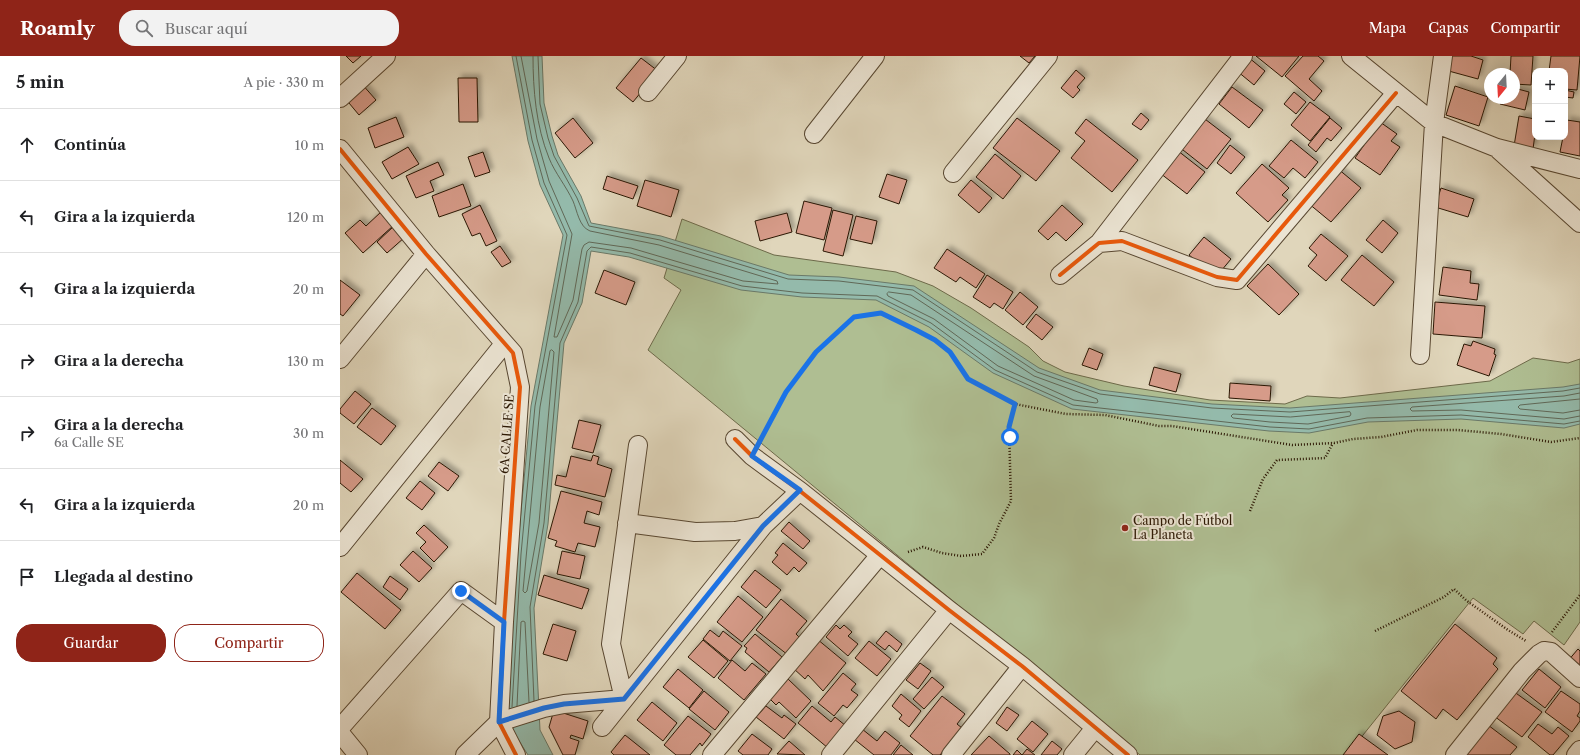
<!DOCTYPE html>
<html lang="es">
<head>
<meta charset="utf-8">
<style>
  body { margin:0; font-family:"Libre Caslon Text",serif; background:#f2f2f2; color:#202124 }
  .controls { position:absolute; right:12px; top:12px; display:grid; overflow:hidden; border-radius:8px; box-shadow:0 4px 16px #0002 }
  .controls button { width:36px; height:36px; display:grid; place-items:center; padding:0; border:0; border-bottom:1px solid #e0e0e0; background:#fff; color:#202124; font:20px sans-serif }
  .compass { position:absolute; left:1144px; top:12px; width:36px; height:36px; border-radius:50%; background:#fff; box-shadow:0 4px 16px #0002; rotate:198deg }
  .stop { position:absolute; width:12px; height:12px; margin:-9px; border:3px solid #1a73e8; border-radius:50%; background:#fff }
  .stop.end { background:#1a73e8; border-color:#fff; box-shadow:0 1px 4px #0008 }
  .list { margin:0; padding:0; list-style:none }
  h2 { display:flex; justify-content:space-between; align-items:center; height:52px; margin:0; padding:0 16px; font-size:17px }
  h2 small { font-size:13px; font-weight:400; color:#757577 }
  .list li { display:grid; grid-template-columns:26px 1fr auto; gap:12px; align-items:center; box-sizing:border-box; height:72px; padding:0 16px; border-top:1px solid #e0e0e0 }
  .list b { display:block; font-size:15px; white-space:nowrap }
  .list p { margin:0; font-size:13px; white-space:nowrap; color:#757577 }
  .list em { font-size:13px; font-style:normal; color:#757577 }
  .actions { display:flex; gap:8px; padding:12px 16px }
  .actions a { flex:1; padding:9px 0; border:1px solid #8f2418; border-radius:16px; text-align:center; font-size:14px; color:#8f2418 }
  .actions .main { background:#8f2418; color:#fff }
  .icon { flex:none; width:22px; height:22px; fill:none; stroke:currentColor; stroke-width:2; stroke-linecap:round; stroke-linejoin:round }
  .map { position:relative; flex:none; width:1240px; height:699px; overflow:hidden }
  header { display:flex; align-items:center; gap:24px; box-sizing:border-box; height:56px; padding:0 20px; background:#8f2418; color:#fff }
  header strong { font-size:19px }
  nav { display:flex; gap:22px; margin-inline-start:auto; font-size:14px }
  .search { width:280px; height:36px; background:#f2f2f2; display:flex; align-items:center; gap:10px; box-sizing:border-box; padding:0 14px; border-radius:16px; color:#757577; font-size:15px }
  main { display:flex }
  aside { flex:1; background:#fff }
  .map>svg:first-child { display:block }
  .green { fill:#afbe92; stroke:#6d6a4a }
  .water { fill:#94baab; stroke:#6a7968 }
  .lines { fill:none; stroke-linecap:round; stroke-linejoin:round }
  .shore { stroke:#606857; stroke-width:1 }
  .building { fill:#d69b89; stroke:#2b1703; filter:url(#shadow) }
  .street-casing { stroke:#584731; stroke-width:20 }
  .path { stroke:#2b1703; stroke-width:2.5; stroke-dasharray:1 2; stroke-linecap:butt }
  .street { stroke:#ebe4d3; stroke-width:18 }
  .cycleway-casing { stroke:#ebe4d3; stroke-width:6 }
  .cycleway { stroke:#e8590c; stroke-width:4 }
  .route { stroke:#1a73e8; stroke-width:5 }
  .poi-dot { fill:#8f2418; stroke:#ebe4d3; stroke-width:1.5 }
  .labels { text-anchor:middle; stroke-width:4; stroke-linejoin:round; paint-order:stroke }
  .street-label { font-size:12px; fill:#2b1703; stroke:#ebe4d3 }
  .poi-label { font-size:12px; fill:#2b1703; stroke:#ebe4d3; text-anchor:start }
</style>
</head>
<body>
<header>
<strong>Roamly</strong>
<div class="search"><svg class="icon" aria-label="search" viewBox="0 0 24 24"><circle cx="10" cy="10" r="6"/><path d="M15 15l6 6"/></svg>Buscar aquí</div>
<nav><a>Mapa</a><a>Capas</a><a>Compartir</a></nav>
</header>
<main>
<aside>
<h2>5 min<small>A pie · 330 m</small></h2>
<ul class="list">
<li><svg class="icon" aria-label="ahead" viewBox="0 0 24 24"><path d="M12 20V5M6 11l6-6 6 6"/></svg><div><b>Continúa</b></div><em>10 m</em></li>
<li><svg class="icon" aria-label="left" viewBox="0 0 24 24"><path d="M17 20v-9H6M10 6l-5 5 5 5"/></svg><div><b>Gira a la izquierda</b></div><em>120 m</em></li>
<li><svg class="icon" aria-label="left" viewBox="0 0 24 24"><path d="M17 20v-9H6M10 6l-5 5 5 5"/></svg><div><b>Gira a la izquierda</b></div><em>20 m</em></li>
<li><svg class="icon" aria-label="right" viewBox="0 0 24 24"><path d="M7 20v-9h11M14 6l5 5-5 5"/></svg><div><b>Gira a la derecha</b></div><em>130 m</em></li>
<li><svg class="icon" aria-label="right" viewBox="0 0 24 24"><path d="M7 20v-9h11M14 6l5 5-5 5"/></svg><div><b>Gira a la derecha</b><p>6a Calle SE</p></div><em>30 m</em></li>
<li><svg class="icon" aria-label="left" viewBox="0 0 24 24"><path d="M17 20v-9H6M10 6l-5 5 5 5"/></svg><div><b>Gira a la izquierda</b></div><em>20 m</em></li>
<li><svg class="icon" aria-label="arrive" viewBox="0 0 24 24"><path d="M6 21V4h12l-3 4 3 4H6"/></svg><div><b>Llegada al destino</b></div></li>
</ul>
<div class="actions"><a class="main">Guardar</a><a>Compartir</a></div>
</aside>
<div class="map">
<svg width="1240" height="699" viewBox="0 0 1240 699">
  <defs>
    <filter id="shadow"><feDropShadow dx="3.5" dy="-3.5" stdDeviation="2" flood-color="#0004"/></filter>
  </defs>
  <rect width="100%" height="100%" fill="#e0d6bb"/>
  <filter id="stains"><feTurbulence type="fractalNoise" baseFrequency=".005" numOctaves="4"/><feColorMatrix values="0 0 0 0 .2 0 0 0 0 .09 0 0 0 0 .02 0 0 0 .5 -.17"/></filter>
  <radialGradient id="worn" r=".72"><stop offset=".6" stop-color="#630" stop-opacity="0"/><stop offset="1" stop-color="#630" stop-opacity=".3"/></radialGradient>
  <path class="green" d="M342,163L434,199L556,216L593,230L631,252L689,291L703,305L725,316L784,330L870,344L945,348L967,340L1000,342L1150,325L1193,302L1228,307L1240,303V566L1224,589L1194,565L1183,578L1133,542L1007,699H800L308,294L341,234L324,222Z"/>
  <path class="water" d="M172,0H202L204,47L212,80L218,99L241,140L251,167L321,180L449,219L499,221L574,230L699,312L760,334L872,348L950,352L1223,331L1240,328V368L1224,372L1121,363L1028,366L969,377L929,375L732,353L653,317L589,271L536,244L462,241L401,234L289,201L251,195L242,247L224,287L208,468L194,552L200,674L213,699H188L174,677L168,652L177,498L191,350L223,179L200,129L188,85Z"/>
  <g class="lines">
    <path class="shore" d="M181,0L197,83L209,125L232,178L214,281H217L233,244L242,193L244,189L249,186L291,192L403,225L438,228L437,225L319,189L250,175C239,171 237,154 233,145C226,130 215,117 209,102C196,70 193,34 193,0
      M198,0L200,48L208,82L214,100L237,142L249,170L320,184L448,223L499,225L573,234L697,316L760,338L872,352L950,356L1223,335L1240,332
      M549,236L571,239L694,320L757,343L758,346L756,347L734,344L658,310L594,263L548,240L547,238Z
      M212,294L214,296L199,467L187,535L185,537L183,535L200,351L210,295Z
      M1240,337L1224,340L1072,351L1070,353L1072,355L1121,354L1224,363L1240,360
      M1240,343L1180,349L1178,351L1180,353L1223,357L1240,354
      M1010,356L1011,358L1010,360L968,368L930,366L893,362L891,360L893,358L950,361Z
      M194,645L190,551L204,467L220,287L238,246L247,195L251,191L290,197L402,230L462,237L537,240L591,267L655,314L733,349L930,371L969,373L1027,362L1121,359L1224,368L1240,365
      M177,650L181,566L183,565L185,566L189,646
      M172,651L181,498L195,350L227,179L204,127L192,84L176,0"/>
  </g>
  <path class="building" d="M6,0H21L13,7Z
    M680,0H695L689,7Z
    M916,0H959L942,21Z
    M963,0H978L984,5L969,23L982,35L974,45L945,20Z
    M1109,0H1131L1143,4L1138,23L1105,14Z
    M1171,0H1193L1191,29L1174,28V18H1170Z
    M1211,0H1240L1237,34L1225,33V15H1209Z
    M908,1L925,15L914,29L897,15Z
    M301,2L318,15L293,46L276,32Z
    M736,14L745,22L737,31L740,34L733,42L721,32Z
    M118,22H137L138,66H119Z
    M21,27L36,44L19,59L4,41Z
    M1115,30L1148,41L1139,70L1106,59Z
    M892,31L923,54L909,72L879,48Z
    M1174,32L1189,36L1185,54L1160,48L1162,42H1174Z
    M1225,34L1234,36L1233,42L1225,41Z
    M954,36L966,46L956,58L944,48Z
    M970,46L990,61L970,85L951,69Z
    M801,57L809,64L801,74L792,68Z
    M861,60L891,83L867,113L838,90Z
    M1179,60L1195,63V78L1193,93L1174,90Z
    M56,61L64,81L35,92L28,72Z
    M233,62L253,87L235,102L215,77Z
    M677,62L720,95L696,125L653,92Z
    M990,62L1002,72L991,85L987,82L976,96L968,89Z
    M746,63L798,104L772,136L731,102L745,85L735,77Z
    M1227,64L1240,66V100L1220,96L1223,81H1225Z
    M1040,66L1057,78L1051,85L1060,91L1040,119L1015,102Z
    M951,84L978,106L965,122L953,112L944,122L929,110Z
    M890,89L905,101L891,118L877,107Z
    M68,91L79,108L52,123L42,106Z
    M833,91L865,116L847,138L816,114Z
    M143,96L150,116L135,121L128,101Z
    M655,98L681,120L663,143L636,121Z
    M98,106L104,119L90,125L94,135L76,142L66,120Z
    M922,108L949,132L942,139L948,144L928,166L896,137Z
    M997,112L1021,132L991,166L968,147Z
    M547,118L567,124L559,148L539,141Z
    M267,120L298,130L293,143L263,133Z
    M305,124L339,134L331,161L297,150Z
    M631,124L652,142L639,157L618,139Z
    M123,128L131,150L99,161L92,140Z
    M1101,132L1134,143L1128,161L1095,151Z
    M464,145L492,152L484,184L456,177Z
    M140,149L157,185L146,190L140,177L132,180L122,158Z
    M722,149L743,168L726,185L716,176L708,184L698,175Z
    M493,154L513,159L503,200L483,195Z
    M42,155L54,169L23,197L5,177L20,164L26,170Z
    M447,157L452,176L420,185L415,165Z
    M516,160L537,165L532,188L510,183Z
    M1043,164L1058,177L1042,197L1026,184Z
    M54,170L65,181L47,197L37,186Z
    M981,178L1008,200L986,225L968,210L977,199L969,192Z
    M864,181L891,203L876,221L849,199Z
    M160,190L171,206L162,211L151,196Z
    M607,193L645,218L636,232L620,221L616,226L594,212Z
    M1022,199L1054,226L1034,250L1001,224Z
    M928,208L959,238L939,259L907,230Z
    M1103,211L1131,215L1130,227L1139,228L1137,244L1099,239Z
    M264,214L295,226L286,249L255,237Z
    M647,219L673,236L663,253L654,247L650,252L633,241Z
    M0,224L20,239L3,260L0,258Z
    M680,236L698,251L683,269L665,254Z
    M1095,246L1145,250L1142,282L1093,278Z
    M696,258L713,271L702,284L686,271Z
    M1133,285L1155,293L1154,298L1156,299L1149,320L1117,309L1124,288L1131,290Z
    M749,292L763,298L757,314L742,309Z
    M814,311L841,318L836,336L809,329Z
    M890,327L931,330L930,345L889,342Z
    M15,335L31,348L14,368L0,357V353Z
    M32,352L56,370L41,389L17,371Z
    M239,364L261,369L253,397L232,392Z
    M253,399L259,401L257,408L272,413L265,441L215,429L217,419L226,421L231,400L251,405Z
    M0,404L23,423L11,436L0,427Z
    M99,406L119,420L108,435L88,420Z
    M80,425L95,437L82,454L66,442Z
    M221,435L262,446L259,459L247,455L244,467L260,471L255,491L238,487L235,496L215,490L217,485L208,482Z
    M449,466L470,485L463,493L441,475Z
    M84,469L108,491L94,506L80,492L86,486L76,477Z
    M443,487L467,507L459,516L454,511L447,519L432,506L438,499L435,497Z
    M73,495L92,512L79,526L60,509Z
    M222,495L245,500L240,523L217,518Z
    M415,514L441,534L426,552L401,531Z
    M17,517L61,554L45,573L1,536Z
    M204,519L249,533L242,553L198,539Z
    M50,520L68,533L60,544L43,531Z
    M398,540L423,561L402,586L377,566Z
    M441,543L467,565L456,578L461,583L448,599L416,574Z
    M213,568L236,575L227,605L203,598Z
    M1115,568L1157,602L1153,608L1158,613L1117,664L1103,653L1096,663L1061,635Z
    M496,569L500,573L504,569L512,576L508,580L518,588L508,600L486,581Z
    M370,574L379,581L383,575L402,590L390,605L363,583Z
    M546,575L562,588L557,596L549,589L545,594L536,587Z
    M415,578L442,601L429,616L405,596L407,592L404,590Z
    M477,583L506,607L483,635L468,619L465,623L453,612Z
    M363,584L388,605L374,622L348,601Z
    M529,585L551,603L537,620L515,602Z
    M1238,593L1240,595V616L1227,606Z
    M392,604L405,615L412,607L426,618L404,644L378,622Z
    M580,607L591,615L578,633L566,624Z
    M338,613L363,634L349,652L323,631Z
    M1199,613L1221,631L1205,652L1182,634Z
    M503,617L516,628L511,634L518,639L507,652L503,649L494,660L478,647Z
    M592,621L604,631L584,653L573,643Z
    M448,623L471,645L456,662L439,646L436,649L430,643Z
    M364,635L389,656L375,674L349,653Z
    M1173,635L1202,656L1182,681L1154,660Z
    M1221,635L1240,648V655L1237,660L1240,662V665L1232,676L1205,656Z
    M561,638L581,655L569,671L559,663L562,659L552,650Z
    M602,640L625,658L617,668L622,672L600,699H593L570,680Z
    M312,646L337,667L323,685L297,664Z
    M426,650L442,662L444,659L456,668L444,683L416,661Z
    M472,650L491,666L495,661L506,670L488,692L458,667Z
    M667,651L679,659L667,675L656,667Z
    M214,654L248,665L243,683L231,679L230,682L239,685L235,699H223L209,671Z
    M1059,655L1075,666L1072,686L1055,693L1037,679L1043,660Z
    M348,660L371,678L362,690L360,687L350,699H336L324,689Z
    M692,665L708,678L693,696L677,683Z
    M1144,666L1177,691L1170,699H1125Z
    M1198,668L1212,678L1218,671L1229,680L1213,699H1210L1188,681Z
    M522,673L537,685L545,675L560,687L551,699H534L514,683Z
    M412,678L432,693L428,699H403L398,695Z
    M1019,678L1048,699H1003Z
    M285,679L310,699H274L271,696Z
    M649,680L670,698V699H631Z
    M449,685L465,699L437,698Z
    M712,685L722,693L717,699H701Z
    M561,689L573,699H553Z
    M687,693L695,699H673L677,694L682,699Z"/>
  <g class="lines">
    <defs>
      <path id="street" d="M1011,0L1094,67L1157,92L1240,113
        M308,36L337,0
        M0,42L46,0
        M474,78L535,0
        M0,93L86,198L173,297L180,331L164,566L159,666L176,699
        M1159,94L1240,167
        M613,117L708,0
        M759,187L903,0
        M720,219L759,187L782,185L877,221L897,224L1056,37
        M1080,299L1094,67L1103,0
        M0,303L86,198
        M395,383L412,400L460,435L609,554L682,610L788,699
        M287,467L355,476L395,475L423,470
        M0,491L164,288
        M262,671L423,470L460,435
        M0,672L121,535L164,566
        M0,677L18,699
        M125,699L159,666L204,652L224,648L284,643L271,588L298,389
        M372,699L540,499
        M491,699L609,554
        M611,699L682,610
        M733,699L755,672
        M1115,699L1182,615L1199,598L1204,595L1211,596L1240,622
        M1236,699L1240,694"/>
    </defs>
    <use href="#street" class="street-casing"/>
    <path class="path" d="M422,382L446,336L475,296L514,261L541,257L595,284L610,295L628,323L675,348L726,358L765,359L819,370H832L952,389L994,387L1013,383L1041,381L1077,374H1118L1161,378L1211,386L1240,382
      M910,455L923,423L937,404L985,402L993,387
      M568,496L583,491L602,497L621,500L642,498L654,482L659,468L671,445L669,371L675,348
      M1035,575L1104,541L1114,533L1127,545L1168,574L1186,585
      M1212,576L1240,539"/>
    <use href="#street" class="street"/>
    <defs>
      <path id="cycleway" d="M0,93L86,198L173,297L180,331L164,566L159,666L176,699
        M720,219L759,187L782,185L877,221L897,224L1056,37
        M395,383L412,400L460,435L609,554L682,610L788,699"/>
    </defs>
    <use href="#cycleway" class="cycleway-casing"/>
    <use href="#cycleway" class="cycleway"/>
  </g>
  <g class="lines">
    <path class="route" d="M121,535L164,566L159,666L204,652L224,648L284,643L423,470L460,434L412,400L446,336L476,296L514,261L541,257L576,274L595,284L610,296L628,323L675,348L669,371L670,381"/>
  </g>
  <circle class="poi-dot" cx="785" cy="472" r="4"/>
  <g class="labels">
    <g class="street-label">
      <text transform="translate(167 378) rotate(-86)" y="4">6A CALLE SE</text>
    </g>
    <g class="poi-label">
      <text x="793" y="469">Campo de Fútbol<tspan x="793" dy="14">La Planeta</tspan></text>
    </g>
  </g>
  <rect width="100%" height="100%" filter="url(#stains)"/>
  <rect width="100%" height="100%" fill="url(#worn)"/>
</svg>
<div class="controls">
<button>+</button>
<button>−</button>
</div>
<svg class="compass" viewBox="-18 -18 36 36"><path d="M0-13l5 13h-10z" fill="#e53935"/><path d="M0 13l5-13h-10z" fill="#757577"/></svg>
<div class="stop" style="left:670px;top:381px"></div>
<div class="stop end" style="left:121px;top:535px"></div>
</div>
</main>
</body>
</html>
